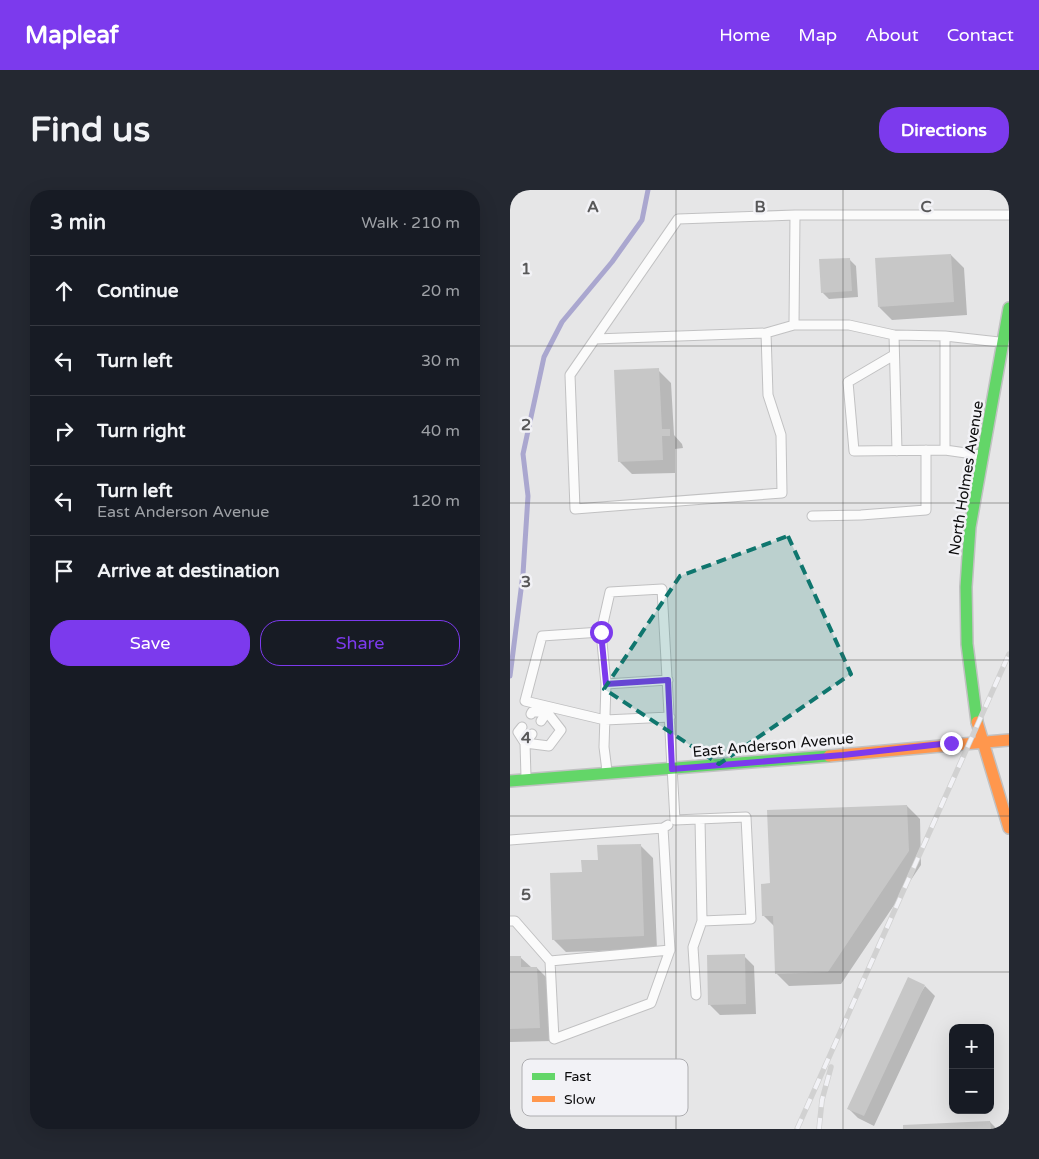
<!DOCTYPE html>
<html lang="en">
<head>
<meta charset="utf-8">
<style>
  body { margin:0; font-family:"Varela Round",sans-serif; background:#242831; color:#f1f3f6 }
  .controls { position:absolute; right:15px; bottom:15px; display:grid; overflow:hidden; border-radius:10px; box-shadow:0 5px 20px #0002 }
  .controls button { width:45px; height:45px; display:grid; place-items:center; padding:0; border:0; border-bottom:1px solid #363941; background:#171b24; color:#f1f3f6; font:25px sans-serif }
  .stop { position:absolute; width:15px; height:15px; margin:-11px; border:4px solid #7c3aed; border-radius:50%; background:#fff }
  .stop.end { background:#7c3aed; border-color:#fff; box-shadow:0 1px 5px #0008 }
  .list { margin:0; padding:0; list-style:none }
  h2 { display:flex; justify-content:space-between; align-items:center; height:65px; margin:0; padding:0 20px; font-size:21px }
  h2 small { font-size:16px; font-weight:400; color:#9ea1a6 }
  .list li { display:grid; grid-template-columns:32px 1fr auto; gap:15px; align-items:center; box-sizing:border-box; height:70px; padding:0 20px; border-top:1px solid #363941 }
  .list b { display:block; font-size:19px; white-space:nowrap }
  .list p { margin:0; font-size:16px; white-space:nowrap; color:#9ea1a6 }
  .list em { font-size:16px; font-style:normal; color:#9ea1a6 }
  .actions { display:flex; gap:10px; padding:15px 20px }
  .actions a { flex:1; padding:11px 0; border:1px solid #7c3aed; border-radius:20px; text-align:center; font-size:18px; color:#7c3aed }
  .actions .main { background:#7c3aed; color:#fff }
  .icon { flex:none; width:28px; height:28px; fill:none; stroke:currentColor; stroke-width:2; stroke-linecap:round; stroke-linejoin:round }
  .map { position:relative; flex:none; width:499px; height:939px; overflow:hidden; border-radius:20px }
  header { display:flex; align-items:center; gap:30px; box-sizing:border-box; height:70px; padding:0 25px; background:#7c3aed; color:#fff }
  header strong { font-size:24px }
  nav { display:flex; gap:28px; margin-inline-start:auto; font-size:18px }
  .intro { display:flex; align-items:center; justify-content:space-between; box-sizing:border-box; height:120px; padding:0 30px }
  h1 { margin:0; font-size:35px }
  .button { padding:12px 22px; border-radius:20px; background:#7c3aed; color:#fff; font-size:18px; font-weight:700 }
  main { display:flex; gap:30px; padding:0 30px }
  aside { flex:1; background:#171b24; border-radius:20px; box-shadow:0 5px 20px #0002 }
  .map>svg:first-child { display:block }
  .shadow { fill:#0003 }
  .lines { fill:none; stroke-linecap:round; stroke-linejoin:round }
  .stream { stroke:#aaa7cf; stroke-width:5 }
  .building { fill:#c7c7c7 }
  .lane-casing { stroke:#c1c1c2; stroke-width:11 }
  .fast-casing { stroke:#c1c1c2; stroke-width:14 }
  .slow-casing { stroke:#c1c1c2; stroke-width:14 }
  .lane { stroke:#fbfbfb; stroke-width:9 }
  .fast { stroke:#63d668; stroke-width:11 }
  .slow { stroke:#ff974d; stroke-width:11 }
  .rail-casing { stroke:#d1d1d1; stroke-width:5.5 }
  .rail { stroke:#f2f2f6; stroke-width:4; stroke-dasharray:11; stroke-linecap:butt }
  .route { stroke:#7c3aed; stroke-width:6 }
  .marked { fill:#0f766e; fill-opacity:0.2; stroke:#0f766e; stroke-width:4; stroke-dasharray:10 6; stroke-linejoin:round }
  .grid { fill:none; stroke:#585859; stroke-width:1; stroke-opacity:0.55 }
  .labels { text-anchor:middle; stroke-width:5; stroke-linejoin:round; paint-order:stroke }
  .street-label { font-size:15px; fill:#0b0b0c; stroke:#f2f2f6 }
  .key { fill:#f2f2f6; stroke:#adadb0; stroke-width:1 }
  .key-label { font-size:14px; fill:#0b0b0c }
  .grid-label { font-size:16px; text-anchor:middle; font-weight:bold; fill:#585859; stroke:#f2f2f6; stroke-width:5; stroke-linejoin:round; paint-order:stroke }
</style>
</head>
<body>
<header>
<strong>Mapleaf</strong>
<nav><a>Home</a><a>Map</a><a>About</a><a>Contact</a></nav>
</header>
<div class="intro"><h1>Find us</h1><a class="button">Directions</a></div>
<main>
<aside>
<h2>3 min<small>Walk · 210 m</small></h2>
<ul class="list">
<li><svg class="icon" aria-label="ahead" viewBox="0 0 24 24"><path d="M12 20V5M6 11l6-6 6 6"/></svg><div><b>Continue</b></div><em>20 m</em></li>
<li><svg class="icon" aria-label="left" viewBox="0 0 24 24"><path d="M17 20v-9H6M10 6l-5 5 5 5"/></svg><div><b>Turn left</b></div><em>30 m</em></li>
<li><svg class="icon" aria-label="right" viewBox="0 0 24 24"><path d="M7 20v-9h11M14 6l5 5-5 5"/></svg><div><b>Turn right</b></div><em>40 m</em></li>
<li><svg class="icon" aria-label="left" viewBox="0 0 24 24"><path d="M17 20v-9H6M10 6l-5 5 5 5"/></svg><div><b>Turn left</b><p>East Anderson Avenue</p></div><em>120 m</em></li>
<li><svg class="icon" aria-label="arrive" viewBox="0 0 24 24"><path d="M6 21V4h12l-3 4 3 4H6"/></svg><div><b>Arrive at destination</b></div></li>
</ul>
<div class="actions"><a class="main">Save</a><a>Share</a></div>
</aside>
<div class="map">
<svg width="499" height="939" viewBox="0 0 499 939">
  <rect width="100%" height="100%" fill="#e6e6e7"/>
  <path class="shadow" d="M441,65L454,78L457,125L382,130L369,117Z
    M339,69L346,76L348,107L319,109L312,102Z
    M148,180L161,193L164,245L172,254L173,258L165,259V283L122,284L109,271Z
    M397,616L410,629L411,675L331,794L279,796L266,783L265,737L253,725L261,695Z
    M130,655L143,668L147,759L56,762L43,749L73,683L89,671Z
    M234,766L244,776L246,824L210,825L200,815Z
    M0,767H10L22,778H27L40,791L42,851L0,852Z
    M415,796L425,806L364,936L348,928L338,918Z
    M480,932L487,939H394Z"/>
  <g class="lines">
    <path class="stream" d="M0,486L13,384L18,306L13,264L34,167L52,132L102,72L132,30L138,0"/>
  </g>
  <path class="building" d="M441,64L444,112L368,117L365,68Z
    M340,68L342,101L311,103L309,69Z
    M149,178L152,239H160V246H152L153,270L108,272L104,180Z
    M397,615L399,661L318,782L265,784L263,726H252L251,694L260,693L257,620Z
    M131,654L134,746L42,750L40,683L72,682L71,670H88L87,655Z
    M235,764L236,814L198,815L197,765Z
    M0,766H11V777H27L30,838L0,839Z
    M398,787L415,795L354,926L337,919Z
    M480,931L481,939H393V935Z"/>
  <g class="lines">
    <defs>
      <path id="lane" d="M284,135H339L384,145
        M256,143L284,135L285,25
        M435,146L489,152
        M85,149L256,143L258,205L271,245L272,303L65,319L60,185L168,29L285,25H499
        M384,165L338,192L344,261L435,260L470,265
        M387,261L384,145L435,146V260
        M302,326L351,325L416,320V260
        M91,442L96,494L94,557L97,581
        M96,494L158,490
        M21,524L22,522H37L39,520
        M160,527L95,530L15,511L32,446L91,442L100,402L152,399C157,476 161,553 165,630L236,627L241,729L192,731L190,629
        M12,537L8,542L15,553L16,587
        M15,553L39,556L51,540L37,522L31,531
        M15,553L22,544
        M0,650L153,638L158,635
        M0,731H5L40,771L160,760L153,638
        M40,771L44,849L141,813L160,760
        M186,805L183,757L192,731"/>
      <path id="fast" d="M467,532L457,454L456,397L460,337L499,118
        M0,591L319,566"/>
      <path id="slow" d="M467,532L499,638
        M319,566L499,550"/>
    </defs>
    <use href="#lane" class="lane-casing"/>
    <use href="#fast" class="fast-casing"/>
    <use href="#slow" class="slow-casing"/>
    <use href="#lane" class="lane"/>
    <use href="#fast" class="fast"/>
    <use href="#slow" class="slow"/>
    <defs>
      <path id="rail" d="M287,939L499,464
        M309,939L312,910L321,877"/>
    </defs>
    <use href="#rail" class="rail-casing"/>
    <use href="#rail" class="rail"/>
  </g>
  <g class="lines">
    <path class="route" d="M91,442L96,494L158,490L162,579L333,565L441,553"/>
  </g>
  <path class="marked" d="M278,346L341,484L209,574L94,499L170,386Z"/>
  <path class="grid" d="M166,0V939M333,0V939M0,156H499M0,313H499M0,470H499M0,626H499M0,782H499"/>
  <g class="labels">
    <g class="street-label">
      <text transform="translate(456 288) rotate(-81)" y="5">North Holmes Avenue</text>
      <text transform="translate(263 555) rotate(-5)" y="5">East Anderson Avenue</text>
    </g>
  </g>
  <rect x="12" y="869" width="166" height="57" rx="8" class="key"/>
  <rect x="22" y="883" width="23" height="7" fill="#63d668"/>
  <rect x="22" y="906" width="23" height="6" fill="#ff974d"/>
  <g class="key-label">
    <text x="54" y="891">Fast</text>
    <text x="54" y="914">Slow</text>
  </g>
  <g class="grid-label">
    <text x="83" y="22">A</text>
    <text x="250" y="22">B</text>
    <text x="416" y="22">C</text>
    <text x="16" y="84">1</text>
    <text x="16" y="240">2</text>
    <text x="16" y="397">3</text>
    <text x="16" y="553">4</text>
    <text x="16" y="710">5</text>
  </g>
</svg>
<div class="controls">
<button>+</button>
<button>−</button>
</div>
<div class="stop" style="left:91px;top:442px"></div>
<div class="stop end" style="left:441px;top:553px"></div>
</div>
</main>
</body>
</html>
